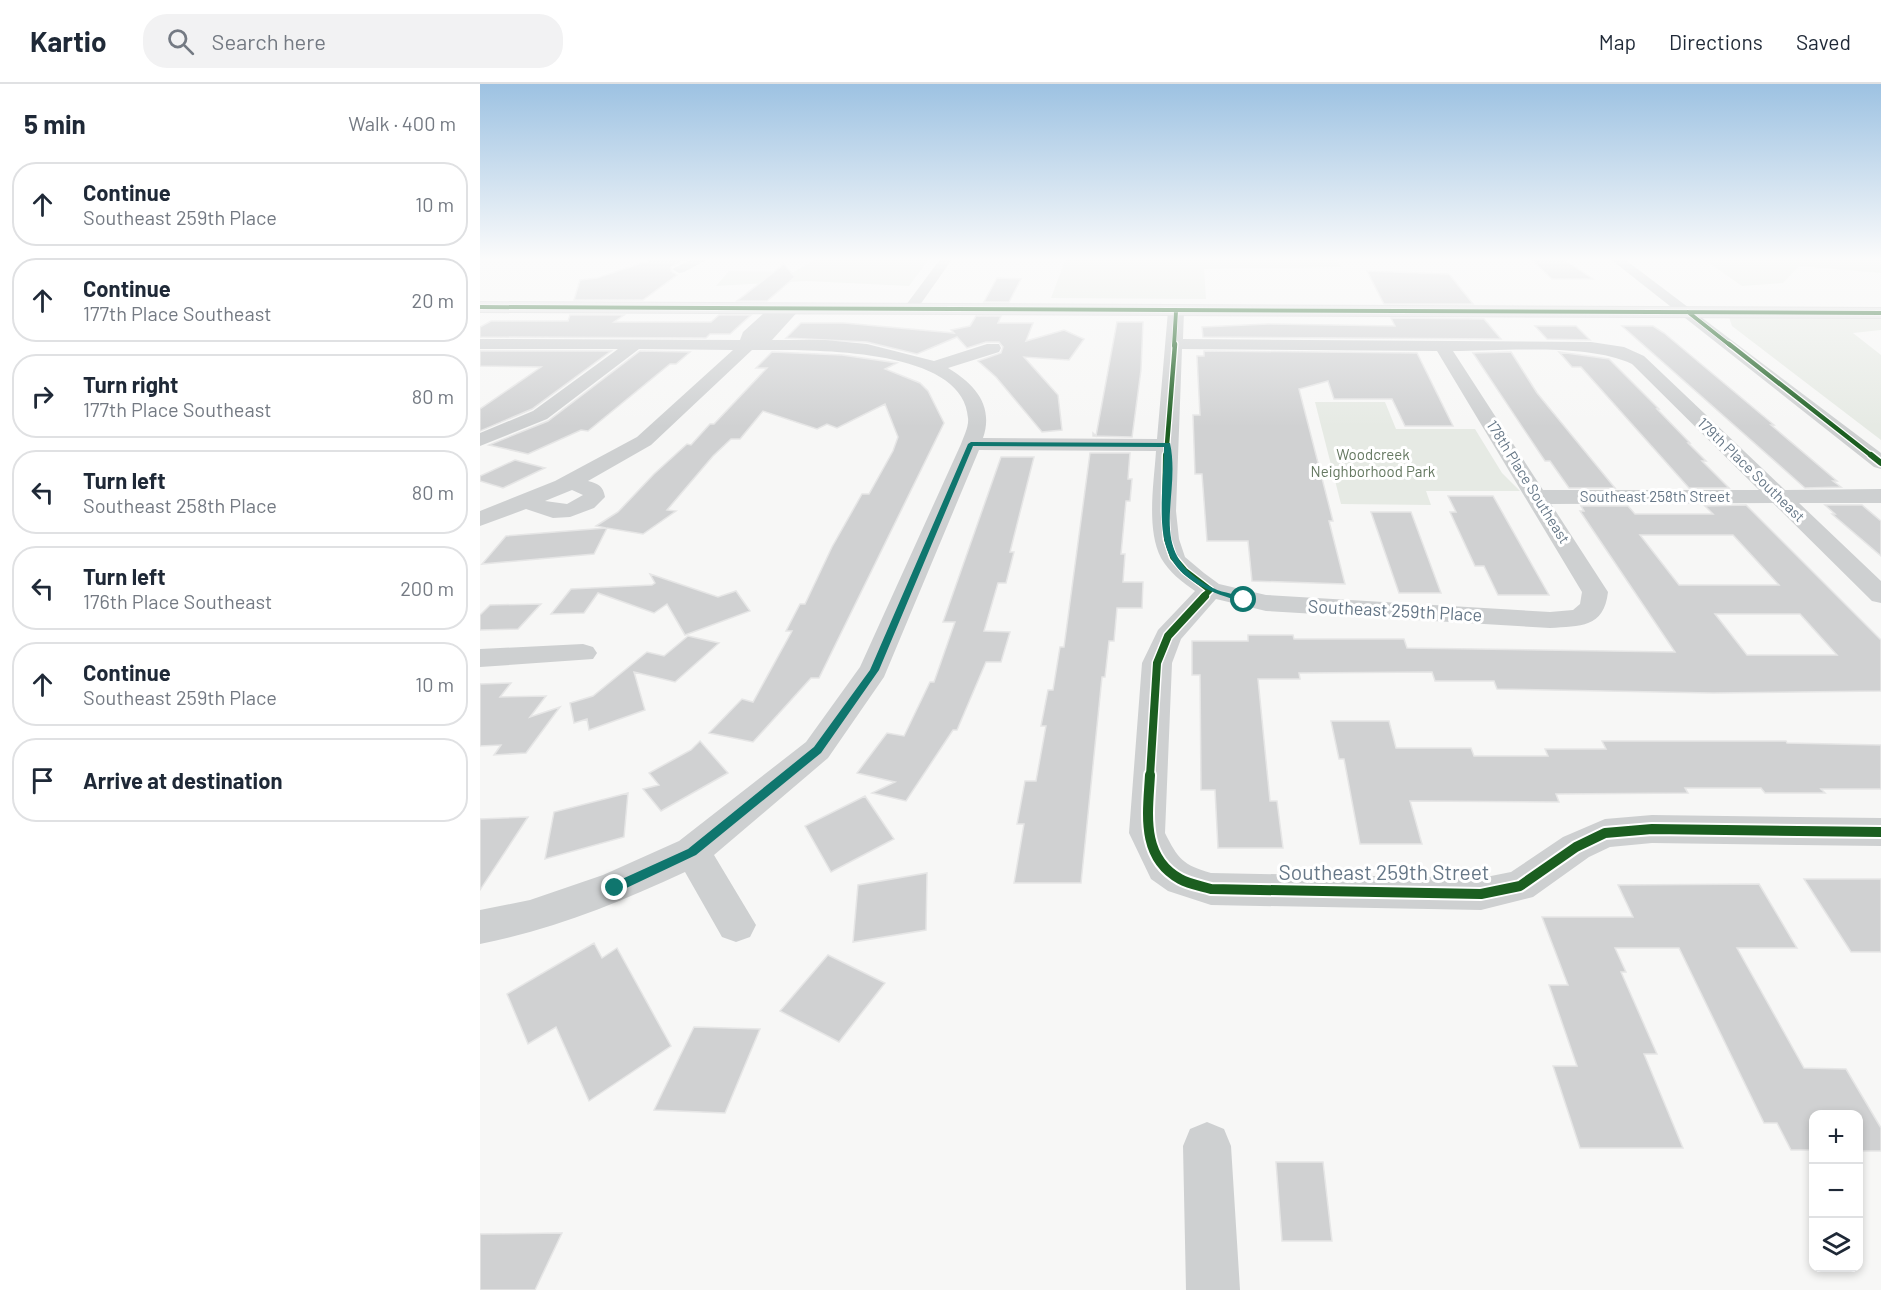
<!DOCTYPE html>
<html lang="en">
<head>
<meta charset="utf-8">
<style>
  body { margin:0; font-family:Barlow,sans-serif; background:#f2f2f3; color:#1f2937 }
  .controls { position:absolute; right:18px; bottom:18px; display:grid; overflow:hidden; border-radius:12px; box-shadow:0 3px 9px #0003 }
  .controls button { width:54px; height:54px; display:grid; place-items:center; padding:0; border:0; border-bottom:2px solid #e0e1e3; background:#fff; color:#1f2937; font:30px sans-serif }
  .stop { position:absolute; width:18px; height:18px; margin:-14px; border:4px solid #0f766e; border-radius:50%; background:#fff }
  .stop.end { background:#0f766e; border-color:#fff; box-shadow:0 2px 6px #0008 }
  .list { margin:0; padding:0; list-style:none }
  h2 { display:flex; justify-content:space-between; align-items:center; height:78px; margin:0; padding:0 24px; font-size:26px }
  h2 small { font-size:20px; font-weight:400; color:#747a83 }
  .list li { display:grid; grid-template-columns:39px 1fr auto; gap:18px; align-items:center; box-sizing:border-box; height:84px; margin:0 12px 12px; padding:0 12px; border:2px solid #e0e1e3; border-radius:24px }
  .list b { display:block; font-size:22px; white-space:nowrap }
  .list p { margin:0; font-size:20px; white-space:nowrap; color:#747a83 }
  .list em { font-size:20px; font-style:normal; color:#747a83 }
  .icon { flex:none; width:33px; height:33px; fill:none; stroke:currentColor; stroke-width:2; stroke-linecap:round; stroke-linejoin:round }
  .map { position:relative; flex:none; width:1401px; height:1206px; overflow:hidden }
  header { display:flex; align-items:center; gap:36px; box-sizing:border-box; height:84px; padding:0 30px; background:#fff; border-bottom:2px solid #e0e1e3 }
  header strong { font-size:28px }
  nav { display:flex; gap:33px; margin-inline-start:auto; font-size:21px }
  .search { width:420px; height:54px; background:#f2f2f3; display:flex; align-items:center; gap:15px; box-sizing:border-box; padding:0 21px; border-radius:24px; color:#747a83; font-size:22px }
  main { display:flex }
  aside { flex:1; background:#fff }
  .map>svg:first-child { display:block }
  .green { fill:#e6eae4 }
  .building { fill:#d0d1d2; stroke:#e6e6e6; stroke-width:1.5; fill-rule:evenodd }
  .lines { fill:none; stroke-linecap:round; stroke-linejoin:round }
  .major-casing { stroke:#d4d5d5; stroke-width:2 }
  .minor { fill:#ced0d1; fill-rule:evenodd }
  .major { fill:#e1e2e2; fill-rule:evenodd }
  .cycleway-far4-casing { stroke:#fff; stroke-width:5 }
  .cycleway-far3-casing { stroke:#fff; stroke-width:7 }
  .cycleway-far2-casing { stroke:#fff; stroke-width:9 }
  .cycleway-far1-casing { stroke:#fff; stroke-width:11 }
  .cycleway-casing { stroke:#fff; stroke-width:14 }
  .cycleway-far4 { stroke:#1b5e20; stroke-width:4 }
  .cycleway-far3 { stroke:#1b5e20; stroke-width:4.5 }
  .cycleway-far2 { stroke:#1b5e20; stroke-width:6 }
  .cycleway-far1 { stroke:#1b5e20; stroke-width:8 }
  .cycleway { stroke:#1b5e20; stroke-width:10 }
  .route { fill:#0f766e }
  .labels { text-anchor:middle; stroke-width:6; stroke-linejoin:round; paint-order:stroke }
  .far-park-label { font-size:15px; fill:#657861; stroke:#fff }
  .far-street-label { font-size:15px; fill:#667787; stroke:#fff }
  .street-label { font-size:18px; fill:#667787; stroke:#fff }
  .near-street-label { font-size:21px; fill:#667787; stroke:#fff }
</style>
</head>
<body>
<header>
<strong>Kartio</strong>
<div class="search"><svg class="icon" aria-label="search" viewBox="0 0 24 24"><circle cx="10" cy="10" r="6"/><path d="M15 15l6 6"/></svg>Search here</div>
<nav><a>Map</a><a>Directions</a><a>Saved</a></nav>
</header>
<main>
<aside>
<h2>5 min<small>Walk · 400 m</small></h2>
<ul class="list">
<li><svg class="icon" aria-label="ahead" viewBox="0 0 24 24"><path d="M12 20V5M6 11l6-6 6 6"/></svg><div><b>Continue</b><p>Southeast 259th Place</p></div><em>10 m</em></li>
<li><svg class="icon" aria-label="ahead" viewBox="0 0 24 24"><path d="M12 20V5M6 11l6-6 6 6"/></svg><div><b>Continue</b><p>177th Place Southeast</p></div><em>20 m</em></li>
<li><svg class="icon" aria-label="right" viewBox="0 0 24 24"><path d="M7 20v-9h11M14 6l5 5-5 5"/></svg><div><b>Turn right</b><p>177th Place Southeast</p></div><em>80 m</em></li>
<li><svg class="icon" aria-label="left" viewBox="0 0 24 24"><path d="M17 20v-9H6M10 6l-5 5 5 5"/></svg><div><b>Turn left</b><p>Southeast 258th Place</p></div><em>80 m</em></li>
<li><svg class="icon" aria-label="left" viewBox="0 0 24 24"><path d="M17 20v-9H6M10 6l-5 5 5 5"/></svg><div><b>Turn left</b><p>176th Place Southeast</p></div><em>200 m</em></li>
<li><svg class="icon" aria-label="ahead" viewBox="0 0 24 24"><path d="M12 20V5M6 11l6-6 6 6"/></svg><div><b>Continue</b><p>Southeast 259th Place</p></div><em>10 m</em></li>
<li><svg class="icon" aria-label="arrive" viewBox="0 0 24 24"><path d="M6 21V4h12l-3 4 3 4H6"/></svg><div><b>Arrive at destination</b></div></li>
</ul>
</aside>
<div class="map">
<svg width="1401" height="1206" viewBox="0 0 1401 1206">
  <rect width="100%" height="100%" fill="#f7f7f6"/>
  <path class="green" d="M338,174H450L429,202L327,197L236,202L249,187L314,188Z
    M586,174H856L861,183L724,185L726,215L571,214Z
    M1222,174H1401V189L1319,182L1303,199L1262,202Z
    M1249,233L1401,234V246L1373,249L1401,271V356L1252,242Z
    M835,318H905L916,345H995L1022,389L1040,407H946L951,421L861,420Z"/>
  <path class="building" d="M177,174H210L191,183V187L197,191L163,216H94L100,196L117,194Z
    M1050,174H1082L1113,195H1072Z
    M304,180L315,193L287,217H257Z
    M887,187L969,190L993,220H904Z
    M517,194L541,195L529,218H504Z
    M90,231H144L134,238H231L239,231H271L250,250H230L226,254L0,253V243L11,237H88Z
    M496,232H521L518,239H553L546,257L584,246L604,255L589,276L544,273L578,311L582,346L562,348L516,293L498,277L521,269L523,263L519,258H506L487,264L477,253L437,270L387,258L306,254L321,239H364L474,249L471,246L490,242Z
    M911,234L1004,235L1021,255L723,253L722,243L788,240L915,242Z
    M637,238H663L661,286L652,353L613,352V349L616,352Z
    M1055,242H1096L1110,256L1067,255Z
    M1142,242H1173L1184,249L1294,341H1291L1357,397H1353L1361,403L1325,404Z
    M0,267H131L52,325L0,347V325L61,283L0,282Z
    M160,267L210,268L196,280H190L108,347L101,346L48,370L9,361L68,337Z
    M724,267L937,269L973,342H925L912,315H854L848,297L819,305L853,437H849L865,500L772,497L768,457H727L722,390H715L713,331H720L717,272H724Z
    M292,268L362,271L417,279L405,285L440,299L448,307L464,339L339,594H331L273,658L229,649L262,615L273,618L312,547H306L320,520H325L352,463L382,410H389L413,367L418,353L405,320L357,344L347,340L337,345L283,327L260,355H251L233,372L187,426L196,427L163,450L127,444L114,470L2,480L26,452L126,444L116,442L138,428L174,390L207,360L211,361L230,340H234L287,284H276Z
    M1031,268L1057,309L1135,404H1089L1070,377H1065L993,269Z
    M1079,268L1129,275L1179,325H1177L1210,359H1208L1226,377H1222L1249,404H1209L1101,283H1092Z
    M610,369H650L648,395H652L650,417H646L641,470H645L643,498H663L662,524H637L634,557H629L625,593H622L601,799H534L544,740H537L545,697H556L566,642H561L568,606H573L580,563H584Z
    M521,373H554L530,468H534L526,499H518L504,547L530,548L521,578H506L477,646H473L426,717L392,709L415,698L377,689L407,649L424,652L450,598H454L475,538H463Z
    M35,376L65,384L23,404L0,397V392Z
    M968,412H1013L1069,511H1018L1004,482H995L970,428H976Z
    M1266,421L1401,556V607L1233,609L1017,605L1014,597H955L952,588L819,589L820,595H778L790,717H797L803,764H738L735,706H721L720,591H712V557H768V551H813L814,555H924L927,564L1195,568L1100,427H1104L1101,422H1148L1155,430H1233L1225,422ZM1160,451H1253L1299,501H1199ZM1235,530H1320L1357,571H1267Z
    M1345,421H1382L1401,437V472L1352,430H1355Z
    M891,428H931L961,509H919Z
    M170,490L238,513L256,507L270,527L205,551L187,520L174,529L118,509L104,529L71,530L91,505L172,501L175,499Z
    M61,520L38,545L0,546V531L10,521Z
    M208,552L239,559L195,598L154,588L165,626L109,646L107,635L94,639L90,619L113,612L167,568L184,572Z
    M31,599L20,613L66,612L50,633L80,623L46,669L14,671L21,661L0,662V600Z
    M851,637H909L916,664H991L994,672H1068L1065,665H1126L1122,657H1306L1307,659L1401,661V705H1341L1345,709H1285L1281,704H1205L1208,709L1076,710L1079,718L930,717L942,760H880L864,675H859Z
    M220,657L248,689L181,727L163,705L179,701L169,689L211,666Z
    M148,709L144,753L65,775L74,728Z
    M385,712L414,755L351,788L325,742Z
    M48,733L0,806V735Z
    M447,789L446,846L373,858L378,801Z
    M1324,795H1401V868H1371Z
    M1279,800L1317,864H1257L1324,984L1366,985L1401,1044V1067H1378V1030H1334V1066H1311L1297,1039H1284L1199,864H1135L1146,888H1141L1177,970H1164L1203,1064H1100L1073,982H1097L1069,901H1088L1062,833H1153L1138,801Z
    M114,859L122,874L137,864L191,962L109,1017L76,943L48,960L27,910Z
    M348,871L405,899L359,958L300,927Z
    M214,943L280,945L245,1029L174,1026Z
    M796,1078H843L852,1157H802Z
    M82,1149L55,1206H0V1150Z"/>
  <g class="lines">
    <defs>
      <path id="major" d="M0,218L1401,224V234L0,228Z"/>
    </defs>
    <use href="#major" class="major-casing"/>
    <path class="minor" d="M214,174H230L204,188L199,189L192,185Z
      M461,174H473L435,228H425L423,225Z
      M1129,174H1143L1401,369V385L1394,383Z
      M298,220L305,224L314,220L321,224L292,256H345L387,260L454,277L507,260H519L521,264L519,268L468,284C495,300 514,322 503,354L677,355L688,227L696,222L704,227L703,255L1111,258L1144,263L1164,272L1305,406L1401,405V419H1319L1401,497V519L1392,517L1293,419L1071,420L1128,508C1124,544 1100,542 1070,544L786,527L736,515L701,555L692,579L685,749C698,775 703,781 731,789L1001,794L1031,788L1083,753L1125,735L1172,731L1401,734V762L1172,759L1130,763L1109,773L1053,813L1001,826L731,821L688,807L671,795L649,749L662,579L678,546L715,507C702,498 689,488 681,474C666,444 674,399 676,367L499,366L404,593L348,674L234,771L276,841L270,853L256,858L242,853L205,788C138,819 72,846 0,860V826L50,816L123,791L199,757L326,658L380,583L481,360C484,352 489,342 488,334C484,261 323,266 272,266L171,361L108,397C119,400 123,402 125,413L114,424L90,433L73,434L46,425L0,442V427L75,397L157,353L253,266L159,265L67,335L0,362V349L53,327L138,265H0V255L260,256L263,248L293,221ZM702,265L957,267L1102,508L1100,520L1093,526L1070,528L786,511L739,500L724,489L705,473L699,455L696,427ZM973,267C1024,267 1108,259 1152,280L1279,406H1063ZM92,406L103,411L87,420L65,417Z
      M103,560L113,563L117,569L113,575L0,583V565Z
      M727,1038L744,1045L751,1062L760,1206H706L703,1062L710,1045Z"/>
    <use href="#major" class="major"/>
    <defs>
      <path id="cycleway-far4" d="M0,223L1401,229
        M1208,228L1251,262
        M694,262L696,227"/>
      <path id="cycleway-far3" d="M1249,260L1393,373
        M686,373L695,260"/>
      <path id="cycleway-far2" d="M686,371L685,427L687,455L693,473L705,487L730,506L723,513
        M1391,371L1401,379"/>
      <path id="cycleway-far1" d="M670,692L677,579L688,552L725,512"/>
      <path id="cycleway" d="M670,691C668,728 660,773 700,795C709,800 721,802 731,805L1001,810L1040,802L1096,763L1125,749L1172,745L1401,748"/>
    </defs>
    <use href="#cycleway-far4" class="cycleway-far4-casing"/>
    <use href="#cycleway-far3" class="cycleway-far3-casing"/>
    <use href="#cycleway-far2" class="cycleway-far2-casing"/>
    <use href="#cycleway-far1" class="cycleway-far1-casing"/>
    <use href="#cycleway" class="cycleway-casing"/>
    <use href="#cycleway-far4" class="cycleway-far4"/>
    <use href="#cycleway-far3" class="cycleway-far3"/>
    <use href="#cycleway-far2" class="cycleway-far2"/>
    <use href="#cycleway-far1" class="cycleway-far1"/>
    <use href="#cycleway" class="cycleway"/>
  </g>
  <linearGradient id="sky" x2="0" y2="1"><stop stop-color="#9dc2e2"/><stop offset="0.51" stop-color="#fbfbfb"/><stop offset="1" stop-color="#fbfbfb" stop-opacity="0"/></linearGradient>
  <rect width="1401" height="343" fill="url(#sky)"/>
  <path class="route" d="M491,358L690,359C702,415 663,469 733,504C744,510 758,509 768,516L764,518C665,492 682,447 684,363L493,362L399,586L341,669L216,771L140,807H131V800L208,765L334,663L390,586L488,360Z"/>
  <g class="labels">
    <g class="far-park-label">
      <text x="893" y="376">Woodcreek<tspan x="893" dy="17">Neighborhood Park</tspan></text>
    </g>
    <g class="far-street-label">
      <text transform="translate(1271 386) rotate(44)" y="5">179th Place Southeast</text>
      <text transform="translate(1048 398) rotate(58)" y="5">178th Place Southeast</text>
      <text x="1175" y="418">Southeast 258th Street</text>
    </g>
    <g class="street-label">
      <text transform="translate(915 527) rotate(3)" y="6">Southeast 259th Place</text>
    </g>
    <g class="near-street-label">
      <text x="904" y="796">Southeast 259th Street</text>
    </g>
  </g>
</svg>
<div class="controls">
<button>+</button>
<button>−</button>
<button><svg class="icon" aria-label="layers" viewBox="0 0 24 24"><path d="M12 4l9 5-9 5-9-5zM3 14l9 5 9-5"/></svg></button>
</div>
<div class="stop" style="left:764px;top:516px"></div>
<div class="stop end" style="left:135px;top:804px"></div>
</div>
</main>
</body>
</html>
